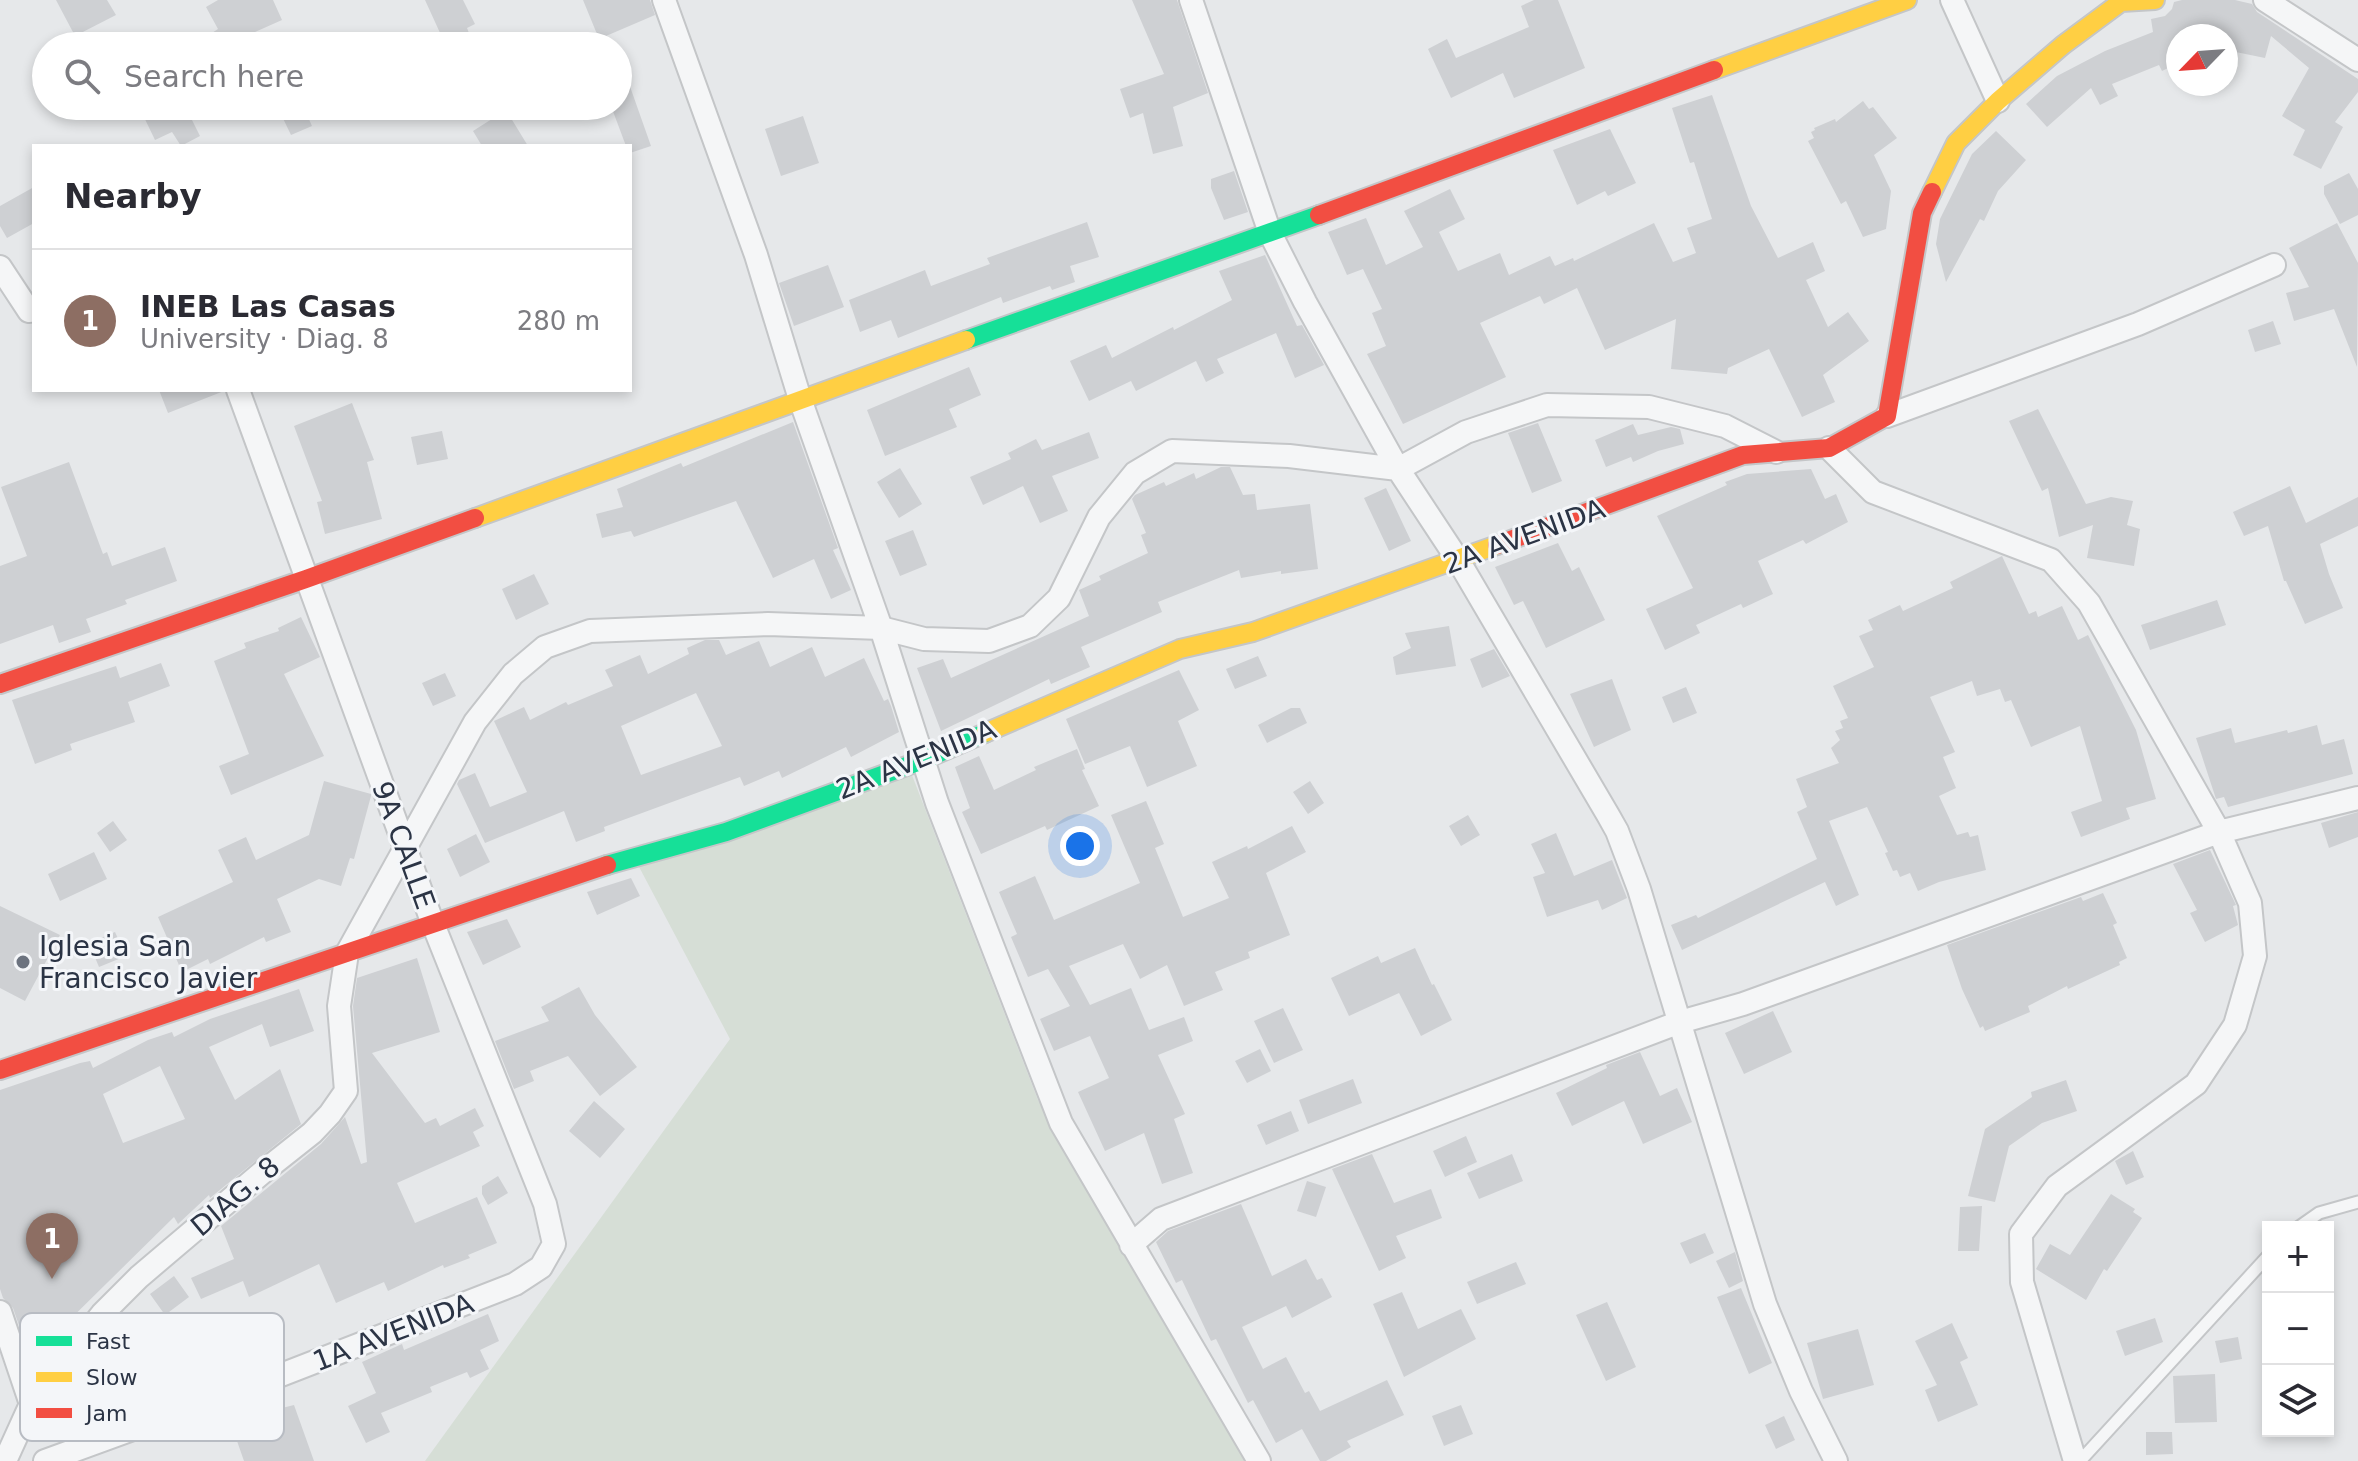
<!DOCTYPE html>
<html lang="en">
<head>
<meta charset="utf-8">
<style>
  body { margin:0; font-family:"DejaVu Sans",sans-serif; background:#f7f7f7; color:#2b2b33 }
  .controls { position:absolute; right:24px; bottom:24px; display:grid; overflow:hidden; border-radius:0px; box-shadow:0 4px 12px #0003 }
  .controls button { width:72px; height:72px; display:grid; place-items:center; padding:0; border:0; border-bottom:2px solid #e1e1e2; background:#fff; color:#2b2b33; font:40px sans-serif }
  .compass { position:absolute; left:2166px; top:24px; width:72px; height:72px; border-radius:50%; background:#fff; box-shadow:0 4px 12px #0003; rotate:245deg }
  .you { position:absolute; left:1080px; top:846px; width:28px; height:28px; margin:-20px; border:6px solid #fff; border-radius:50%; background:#1a73e8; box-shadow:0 0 0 12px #1a73e833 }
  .badge { display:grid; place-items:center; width:52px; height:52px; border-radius:50%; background:#0b8043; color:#fff; font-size:26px; font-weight:700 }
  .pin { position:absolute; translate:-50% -66px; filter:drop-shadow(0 2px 4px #0008) }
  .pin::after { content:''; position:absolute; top:42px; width:28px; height:24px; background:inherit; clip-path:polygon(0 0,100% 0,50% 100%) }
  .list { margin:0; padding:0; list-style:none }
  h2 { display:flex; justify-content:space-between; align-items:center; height:104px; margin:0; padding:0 32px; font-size:34px }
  h2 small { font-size:26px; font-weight:400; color:#7c7c81 }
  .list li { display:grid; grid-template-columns:52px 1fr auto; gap:24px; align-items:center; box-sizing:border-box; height:144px; padding:0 32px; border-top:2px solid #e1e1e2 }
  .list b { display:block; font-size:30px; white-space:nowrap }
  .list p { margin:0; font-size:26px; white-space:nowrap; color:#7c7c81 }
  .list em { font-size:26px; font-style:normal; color:#7c7c81 }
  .icon { flex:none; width:44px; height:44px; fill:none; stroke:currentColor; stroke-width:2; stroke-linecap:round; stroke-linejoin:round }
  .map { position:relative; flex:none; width:2358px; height:1461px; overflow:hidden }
  .search { position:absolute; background:#fff; box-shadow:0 4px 12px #0003; left:32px; top:32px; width:600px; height:88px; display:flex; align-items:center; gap:20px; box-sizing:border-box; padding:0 28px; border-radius:44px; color:#7c7c81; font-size:30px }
  .panel { position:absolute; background:#fff; box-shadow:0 4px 12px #0003; left:32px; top:144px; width:600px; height:248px; border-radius:0px }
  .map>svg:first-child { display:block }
  .green { fill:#d6ded6 }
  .building { fill:#ced0d3; fill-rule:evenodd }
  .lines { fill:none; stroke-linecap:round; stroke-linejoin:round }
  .lane-casing { stroke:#c4c6c8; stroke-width:15 }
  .street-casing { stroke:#c4c6c8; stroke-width:26 }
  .fast-casing { stroke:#c4c6c8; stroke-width:22 }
  .slow-casing { stroke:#c4c6c8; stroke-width:22 }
  .jam-casing { stroke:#c4c6c8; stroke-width:22 }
  .lane { stroke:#f5f6f7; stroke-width:11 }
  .street { stroke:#f5f6f7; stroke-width:22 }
  .fast { stroke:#16e098; stroke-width:18 }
  .slow { stroke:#ffcf43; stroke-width:18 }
  .jam { stroke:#f24e42; stroke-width:18 }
  .poi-dot { fill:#6c737f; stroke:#f4f6f9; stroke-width:3 }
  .labels { text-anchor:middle; stroke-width:6; stroke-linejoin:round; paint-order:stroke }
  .street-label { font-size:28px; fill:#2b3445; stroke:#f4f6f9 }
  .poi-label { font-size:28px; fill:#2b3445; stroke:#f4f6f9; text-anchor:start }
  .key { fill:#f4f6f9; stroke:#b8bcc3; stroke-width:2 }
  .key-label { font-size:22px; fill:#2b3445 }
</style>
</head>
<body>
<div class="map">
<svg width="2358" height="1461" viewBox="0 0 2358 1461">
  <rect width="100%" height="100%" fill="#e6e8ea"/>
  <path class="green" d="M910,770L1038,1100L1143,1288L1246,1461H425L730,1039L637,863Z"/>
  <path class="building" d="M56,0H107L116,15L75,36Z
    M218,0H273L282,20L255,32L262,46H192L218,29L206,7Z
    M425,0H463L475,24L467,28L474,46H446Z
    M583,0H650L655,15L599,39Z
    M1132,0H1177L1208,93L1173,107L1183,146L1153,154L1143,113L1130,118L1120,89L1164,74Z
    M1534,0H1558L1585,68L1514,98L1503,73L1451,98L1428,49L1447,39L1456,58L1529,27L1521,6Z
    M2182,0H2235L2252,4L2257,12L2358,79V92L2335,122L2343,127L2321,169L2293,155L2305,130L2282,116L2309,68L2271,36L2265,58L2226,50V36H2178V63L2162,71L2159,65L2112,84L2118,96L2100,105L2091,88L2047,127L2026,104L2057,76L2105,51L2153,32L2151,19L2165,16L2172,9L2174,2Z
    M621,61L651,146L630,153V146H626L611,106H618V62Z
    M1712,95L1751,206L1778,258L1813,242L1825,271L1806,280L1828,327L1848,312L1869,341L1823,375L1835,402L1802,417L1769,349L1728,368L1727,374L1671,369L1676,319L1605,350L1577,288L1544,304L1540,296L1480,323L1506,377L1403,424L1367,354L1386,346L1372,313L1382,309L1363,269L1347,275L1328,232L1366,218L1386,265L1423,247L1404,211L1450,189L1465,219L1439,232L1458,271L1500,253L1509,275L1550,256L1555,266L1573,258L1574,261L1654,223L1673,262L1696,253L1687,228L1712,219L1694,162L1690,163L1672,108Z
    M1863,101L1869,109L1873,107L1897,138L1874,155L1891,191L1886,229L1863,237L1846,201L1841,204L1808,141L1814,138L1811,132L1815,130L1814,128L1835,119L1836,122Z
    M157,106H185L200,136L181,146L172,132L155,140L142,113Z
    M277,106H303L312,126L291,135Z
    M506,110L528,146H482L473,131Z
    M803,116L819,163L781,176L765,129Z
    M1610,129L1636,183L1608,196L1605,191L1577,205L1553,150Z
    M1996,131L2026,160L1998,191L1984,221L1980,219L1946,282L1936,244L1940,219L1972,154Z
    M1234,171L1248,212L1224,220L1211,188V179Z
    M2349,173L2358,189V215L2340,224L2324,194V186Z
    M34,187V223L7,238L0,226V206Z
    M1087,222L1099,257L1070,266L1075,282L1052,290L1050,286L1003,303L1001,297L898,338L891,320L860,332L849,300L925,270L931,286L990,264L987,258Z
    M2337,223L2358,263L2357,367L2334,309L2294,321L2286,293L2309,287L2289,248Z
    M1265,255L1297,326L1302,325L1324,365L1295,378L1276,333L1217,359L1224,373L1206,382L1196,361L1136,391L1131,381L1089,401L1070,361L1106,345L1112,358L1173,327L1174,330L1232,300L1219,271Z
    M828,265L844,307L794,326L779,283Z
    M2273,321L2281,344L2255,352L2248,330Z
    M969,367L981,395L949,409L957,427L885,456L867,410Z
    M159,390H224V391L168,413Z
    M352,403L374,460L367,462L382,519L325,534L317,502L322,501L294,426Z
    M2038,409L2086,504L2111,497L2133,501L2127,525L2140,529L2134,566L2087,558L2093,525L2059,537L2048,488L2042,491L2009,421Z
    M793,422L838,548L833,550L851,590L831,599L814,559L773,578L736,501L634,537L631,531L602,538L596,514L623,507L617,489L681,463L683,467Z
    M1538,423L1562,481L1532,493L1508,433Z
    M1633,424L1638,435L1671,427L1680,429L1684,444L1658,451L1633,462L1631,457L1606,467L1595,440Z
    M442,431L448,459L417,465L411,437Z
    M1089,432L1099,458L1052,476L1068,511L1040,523L1023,486L983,505L970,477L1011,459L1008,453L1036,439L1042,450Z
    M69,462L103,554L107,552L112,566L165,547L177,581L125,600L127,604L86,619L91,632L59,643L53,625L0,644V566L27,556L1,487Z
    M1221,467H1230L1243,495L1255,494L1257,510L1310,504L1318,569L1281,574V571L1241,578L1239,570L1158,602L1162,612L1081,647L1090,667L1051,684L1049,679L941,731L917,668L943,659L951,678L1089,616L1079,590L1101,580L1099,576L1148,553L1141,535L1146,533L1132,499L1135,495L1164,482L1166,486L1194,473L1196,479Z
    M900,468L922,504L899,518L877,482Z
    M1811,469L1825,499L1836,494L1848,522L1806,544L1803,540L1758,561L1773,594L1743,608L1741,604L1696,625L1700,633L1665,650L1646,609L1693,588L1657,516L1727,485L1725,482L1747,474Z
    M2290,486L2306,523L2358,497V526L2320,544L2329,574L2343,608L2305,624L2286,581H2284L2268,526L2244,536L2233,512Z
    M1386,488L1411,541L1389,551L1364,498Z
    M913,530L927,565L900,576L885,541Z
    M1558,543L1572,571L1579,567L1605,620L1546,648L1523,601L1514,605L1495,567Z
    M2002,556L2029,614L2036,611L2038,617L2062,606L2078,640L2088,635L2136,730L2156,799L2126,808L2130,819L2081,837L2071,812L2102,801L2080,726L2031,747L2011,700L2005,702L2000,689L1977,696L1972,681L1930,697L1955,752L1943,757L1956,788L1939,796L1957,835L1968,832L1970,837L1978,835L1986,870L1939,882L1918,891L1910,873L1900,877L1897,870L1893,871L1885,853L1888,852L1867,807L1829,821L1859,895L1836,906L1825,882L1682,950L1671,925L1696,915L1698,918L1817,859L1797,812L1807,807L1796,779L1839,763L1831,748L1840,740L1835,731L1843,728L1840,721L1848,718L1833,686L1874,667L1859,636L1873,630L1868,620L1900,605L1903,611L1953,588L1950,582Z
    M534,574L549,604L516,620L502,589Z
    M2217,600L2226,625L2150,650L2141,625Z
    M301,617L320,657L284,674L324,756L231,795L219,766L249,754L214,661L246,648L244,643L279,631L278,628Z
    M1449,626L1456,666L1396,675L1393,657L1411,648L1405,633Z
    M705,640H719L726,655L759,641L770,667L812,647L825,677L864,658L884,701L888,699L891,706L899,732L851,757L846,747L782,778L779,771L744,786L740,777L604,827L605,831L576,842L564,811L485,843L457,784L459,780L475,773L490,807L527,792L494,721L524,707L530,720L566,702L568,705L613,686L605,670L640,655L648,674L689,654L687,648ZM696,693L722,746L641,775L621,726Z
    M1494,649L1510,676L1482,688L1470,659Z
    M1258,656L1267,676L1235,689L1226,669Z
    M161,663L170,686L128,702L135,722L70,744L72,750L35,764L12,700L116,666L120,678Z
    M1179,670L1199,710L1178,721L1197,766L1147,787L1130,746L1085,764L1066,719Z
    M445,673L456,696L433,706L422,683Z
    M1612,679L1631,730L1594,747L1570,694Z
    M1686,687L1697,713L1673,723L1662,697Z
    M1291,708H1300L1307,723L1267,743L1258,725Z
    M2317,725L2322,745L2344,739L2353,774L2228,807L2224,797L2216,799L2196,738L2231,728L2235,743L2287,730L2288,733Z
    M1077,749L1085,769L1082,770L1099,806L1047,830L1045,826L981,854L962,812L970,808L955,767L979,756L994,790L1036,770L1034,767Z
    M324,781L371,794V796L354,859L350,858L341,886L319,879L277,899L291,932L266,942L264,937L210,964L208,959L182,972L158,917L233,882L218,850L246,837L256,860L309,835Z
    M1310,781L1324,803L1308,814L1293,792Z
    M1146,801L1164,844L1155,848L1183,917L1229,898L1212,862L1247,846L1248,849L1292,826L1306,852L1266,873L1290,935L1248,952L1250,958L1215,972L1223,990L1184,1006L1167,965L1140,979L1123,944L1069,966L1090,1005L1131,988L1149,1030L1184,1017L1193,1041L1158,1055L1185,1114L1174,1119L1193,1173L1162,1184L1144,1133L1105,1151L1078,1092L1109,1078L1090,1036L1054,1051L1040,1019L1070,1006L1048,969L1028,977L1011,937L1017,934L999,892L1035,876L1054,920L1140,883L1111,815Z
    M2358,812V837L2329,848L2321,823Z
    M1468,815L1480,835L1461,846L1449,826Z
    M113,821L127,840L110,852L97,833Z
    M1556,833L1574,876L1612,860L1627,898L1602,910L1598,900L1547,917L1533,877L1545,873L1531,844Z
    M476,834L490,862L460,877L447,849Z
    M2210,850L2236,905L2233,906L2238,925L2205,942L2190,913L2197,910L2173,864Z
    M94,852L107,879L60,901L48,874Z
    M631,878L640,896L597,915L587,892Z
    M2103,893L2117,923L2113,925L2127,958L2119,962L2120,965L2068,989L2067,986L2028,1006L2030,1012L1985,1031L1983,1026L1980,1028L1962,989L1947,945L2081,897L2083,901Z
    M0,906L60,935L25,1001L0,988Z
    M507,919L521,947L483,965L467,932Z
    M115,932L126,956L99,967L89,943Z
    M1415,948L1432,985L1434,984L1452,1020L1421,1036L1399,993L1349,1016L1331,978L1378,956L1381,963Z
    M417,958L440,1032L372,1053L425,1123L436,1118L440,1126L475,1108L484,1126L473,1132L480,1146L397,1183L415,1223L477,1197L497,1243L468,1255L470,1258L444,1268L443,1265L388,1291L384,1282L336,1303L319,1264L249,1297L243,1281L201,1299L191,1278L234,1259L221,1226L321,1144L345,1117L361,1164L367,1162L353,1006L357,978Z
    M579,987L595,1015L637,1067L600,1096L568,1056L530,1071L534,1081L514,1089L495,1041L549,1021L541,1007Z
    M299,989L314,1031L270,1047L262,1024L209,1047L235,1100L280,1069L301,1124L210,1198L209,1195L178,1224L174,1217L40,1349L23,1337L13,1308L3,1298L0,1289V1090L80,1063L90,1061L93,1068L148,1040L172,1032L174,1037L210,1019ZM160,1066L185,1119L123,1143L103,1094Z
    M1283,1008L1303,1050L1274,1063L1254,1021Z
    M1773,1011L1792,1052L1744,1074L1725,1033Z
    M1260,1049L1271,1071L1247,1083L1235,1061Z
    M1640,1052L1660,1096L1677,1088L1692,1122L1643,1144L1624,1101L1572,1126L1556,1093L1607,1068L1606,1065Z
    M1353,1079L1362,1103L1308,1124L1299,1100Z
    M2066,1080L2077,1111L2042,1123L2009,1146L1995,1202L1968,1196L1985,1129L2032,1097L2031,1092Z
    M594,1101L625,1129L600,1158L569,1131Z
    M1291,1111L1299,1131L1266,1145L1257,1125Z
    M1466,1136L1477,1162L1445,1177L1433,1151Z
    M2133,1151L2144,1177L2126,1185L2115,1161Z
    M1372,1154L1394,1203L1431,1189L1442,1218L1396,1236L1406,1258L1379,1271L1332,1169Z
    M1512,1154L1523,1181L1479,1199L1467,1173Z
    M498,1176L508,1193L488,1205L482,1194V1186Z
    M1307,1181L1326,1187L1316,1217L1297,1211Z
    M2111,1194L2135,1209L2133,1212L2142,1218L2107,1271L2104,1269L2086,1300L2036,1269L2050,1244L2070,1255Z
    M1241,1204L1272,1276L1306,1259L1317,1280L1322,1278L1332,1297L1292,1318L1286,1306L1242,1327L1263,1369L1286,1357L1305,1393L1309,1391L1320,1411L1387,1380L1404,1415L1347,1441L1351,1447L1326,1461H1320L1302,1429L1276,1443L1253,1400L1248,1403L1216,1339L1211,1341L1182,1280L1176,1283L1156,1242L1168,1231Z
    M1982,1206L1979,1251H1958L1960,1207Z
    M1705,1233L1714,1253L1690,1264L1680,1243Z
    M1735,1252L1743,1281L1729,1288L1716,1261Z
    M1516,1262L1526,1284L1477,1304L1467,1282Z
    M174,1276L189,1297L165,1315L150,1294Z
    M1741,1288L1772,1363L1749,1374L1717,1297Z
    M1402,1292L1418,1329L1461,1309L1476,1339L1404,1377L1373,1304Z
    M1607,1302L1636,1367L1606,1381L1576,1315Z
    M488,1314L499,1341L480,1350L489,1369L470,1378L467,1372L430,1387L432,1392L381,1413L390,1432L366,1443L348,1406L376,1393L362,1362L402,1344L404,1350Z
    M2155,1318L2163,1342L2125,1356L2116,1331Z
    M1952,1323L1968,1358L1960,1362L1978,1405L1938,1422L1925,1390L1937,1385L1915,1341Z
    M1858,1329L1874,1385L1823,1399L1807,1343Z
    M2238,1337L2242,1359L2220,1363L2215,1341Z
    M2215,1374L2217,1422L2175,1423L2173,1376Z
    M294,1405L314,1461H244L230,1421Z
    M1461,1405L1473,1434L1444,1446L1432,1416Z
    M1784,1416L1795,1440L1776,1449L1765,1425Z
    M2146,1432H2172L2173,1454L2146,1455Z"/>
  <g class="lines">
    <defs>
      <path id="lane" d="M2299,1227L2319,1213L2358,1202
        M2080,1461L2268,1256"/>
      <path id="street" d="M664,0L756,255L800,399L881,628L937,803L1061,1123L1259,1461
        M1191,0L1270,233L1305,302L1398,469L1458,560L1608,815L1617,831L1639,889L1765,1304L1801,1391L1836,1461
        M1952,0L1998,101
        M2265,0L2358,60
        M0,267L29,311
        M1887,416L2138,324L2274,265
        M1829,448L1873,492L2051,560L2089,603L2219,832L2250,903L2255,956L2235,1025L2196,1084L2057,1186L2021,1234L2022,1282L2075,1461
        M1131,1245L1161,1219L1680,1022L1743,1004L2219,832L2358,798
        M0,1312L31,1404L5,1461
        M31,1404L102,1314L139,1277L264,1171L312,1133L330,1114L346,1091L339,1006L347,953L475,722L513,674L545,647L590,631L768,624L881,628L924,639L989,641L1030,626L1059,598L1099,517L1135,473L1172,451L1289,456L1398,469L1466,432L1547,405L1649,407L1725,426L1776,452
        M45,1461L281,1375L515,1284L541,1267L554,1244L545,1204L433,924L238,390"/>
      <path id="fast" d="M966,340L1319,215
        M607,865L726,832L923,760L985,733"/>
      <path id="slow" d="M1714,70L1907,0
        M1932,192L1956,143L1998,101L2063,45L2121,2L2155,0
        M475,518L966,340
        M985,733L1180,649L1253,632L1497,545"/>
      <path id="jam" d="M1319,215L1714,70
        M1497,545L1743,455L1829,448L1887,416L1922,213L1932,192
        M0,684L306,579L475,518
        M0,1070L607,865"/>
    </defs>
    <use href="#lane" class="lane-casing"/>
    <use href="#street" class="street-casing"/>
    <use href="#fast" class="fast-casing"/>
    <use href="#slow" class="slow-casing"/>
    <use href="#jam" class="jam-casing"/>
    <use href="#lane" class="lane"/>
    <use href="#street" class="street"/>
    <use href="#fast" class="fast"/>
    <use href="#slow" class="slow"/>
    <use href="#jam" class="jam"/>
  </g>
  <circle class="poi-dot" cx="23" cy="962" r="8"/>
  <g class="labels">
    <g class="street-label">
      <text transform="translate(1524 536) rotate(-20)" y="10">2A AVENIDA</text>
      <text transform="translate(916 759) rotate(-22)" y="10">2A AVENIDA</text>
      <text transform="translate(404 845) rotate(70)" y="10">9A CALLE</text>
      <text transform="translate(235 1196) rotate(-40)" y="10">DIAG. 8</text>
      <text transform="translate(393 1332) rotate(-21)" y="10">1A AVENIDA</text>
    </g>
    <g class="poi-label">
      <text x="39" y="956">Iglesia San<tspan x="39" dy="32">Francisco Javier</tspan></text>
    </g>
  </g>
  <rect x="20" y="1313" width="264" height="128" rx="12" class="key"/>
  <rect x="36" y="1336" width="36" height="10" fill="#16e098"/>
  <rect x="36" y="1372" width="36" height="10" fill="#ffcf43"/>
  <rect x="36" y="1408" width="36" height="10" fill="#f24e42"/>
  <g class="key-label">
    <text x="86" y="1349">Fast</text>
    <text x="86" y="1385">Slow</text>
    <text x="86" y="1421">Jam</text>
  </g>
</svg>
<div class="controls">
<button>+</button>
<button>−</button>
<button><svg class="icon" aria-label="layers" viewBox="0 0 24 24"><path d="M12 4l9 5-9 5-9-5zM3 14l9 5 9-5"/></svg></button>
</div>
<svg class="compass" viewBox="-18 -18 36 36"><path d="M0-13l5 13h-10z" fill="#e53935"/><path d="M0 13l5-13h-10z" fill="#7c7c81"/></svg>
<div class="you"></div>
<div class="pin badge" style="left:52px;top:1279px;background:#8d6e63">1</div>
<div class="search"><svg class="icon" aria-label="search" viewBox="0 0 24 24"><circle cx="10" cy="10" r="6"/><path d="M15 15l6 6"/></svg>Search here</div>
<section class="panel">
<h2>Nearby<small></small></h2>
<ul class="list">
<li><span class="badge" style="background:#8d6e63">1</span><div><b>INEB Las Casas</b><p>University · Diag. 8</p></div><em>280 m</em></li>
</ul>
</section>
</div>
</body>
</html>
